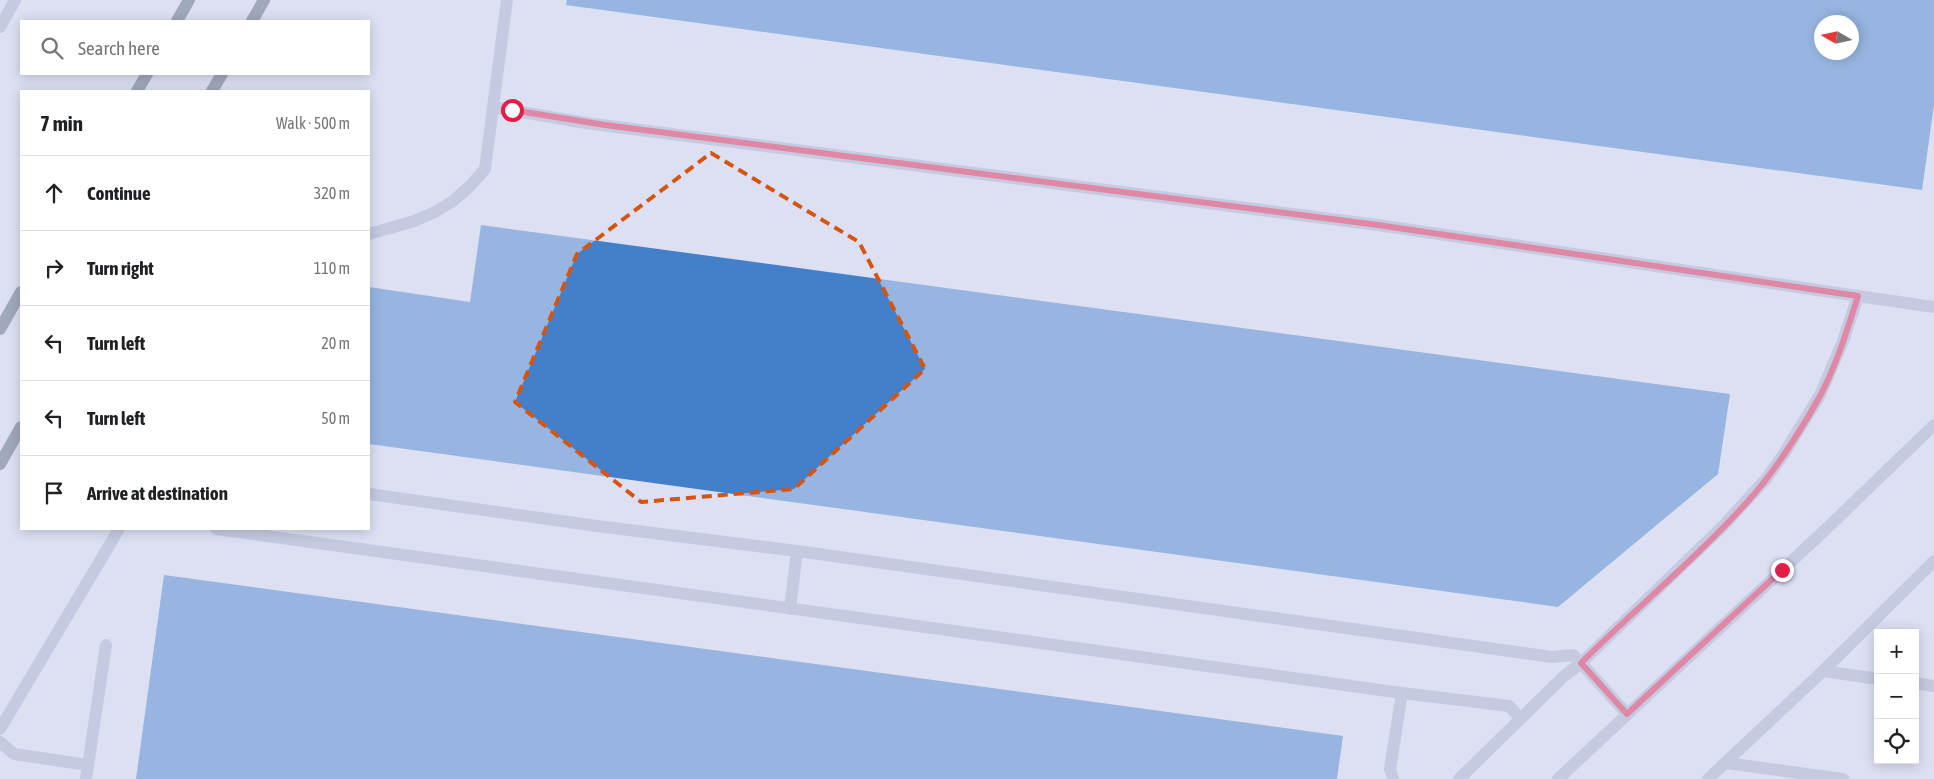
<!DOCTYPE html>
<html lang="en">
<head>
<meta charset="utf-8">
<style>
  body { margin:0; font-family:"Asap Condensed",sans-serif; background:#f2f2f2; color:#202124 }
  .controls { position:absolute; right:15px; bottom:15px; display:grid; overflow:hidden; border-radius:0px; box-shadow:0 2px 12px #0003 }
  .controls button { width:45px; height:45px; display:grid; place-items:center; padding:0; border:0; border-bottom:1px solid #e0e0e0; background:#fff; color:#202124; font:25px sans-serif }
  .compass { position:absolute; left:1814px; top:15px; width:45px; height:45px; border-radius:50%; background:#fff; box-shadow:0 2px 12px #0003; rotate:279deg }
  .stop { position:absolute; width:15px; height:15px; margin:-11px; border:4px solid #e11d48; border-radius:50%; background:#fff }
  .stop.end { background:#e11d48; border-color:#fff; box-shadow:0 1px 5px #0008 }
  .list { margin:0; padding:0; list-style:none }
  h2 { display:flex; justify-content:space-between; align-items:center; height:65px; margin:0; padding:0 20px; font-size:21px }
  h2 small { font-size:16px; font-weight:400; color:#757577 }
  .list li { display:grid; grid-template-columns:32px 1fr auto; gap:15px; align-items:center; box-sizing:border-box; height:75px; padding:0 20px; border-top:1px solid #e0e0e0 }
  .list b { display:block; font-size:19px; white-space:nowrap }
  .list em { font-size:16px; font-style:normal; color:#757577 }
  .icon { flex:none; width:28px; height:28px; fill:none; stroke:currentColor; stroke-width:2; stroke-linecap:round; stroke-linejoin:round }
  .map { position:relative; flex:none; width:1934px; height:779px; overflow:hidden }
  .search { position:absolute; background:#fff; box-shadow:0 2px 12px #0003; left:20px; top:20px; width:350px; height:55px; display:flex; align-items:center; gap:12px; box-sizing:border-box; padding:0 18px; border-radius:0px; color:#757577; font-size:19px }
  .panel { position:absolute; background:#fff; box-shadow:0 2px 12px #0003; left:20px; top:90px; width:350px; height:440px; border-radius:0px }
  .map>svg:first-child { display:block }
  .building { fill:#4480ca; fill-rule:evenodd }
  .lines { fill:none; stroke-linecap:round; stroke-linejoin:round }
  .service { stroke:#a8b0cc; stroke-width:12 }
  .primary { stroke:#59657b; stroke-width:12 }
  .route { stroke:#e11d48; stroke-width:6 }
  .marked { fill:none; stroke:#d55510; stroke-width:4; stroke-dasharray:10 6; stroke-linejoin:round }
</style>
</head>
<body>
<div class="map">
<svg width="1934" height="779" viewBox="0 0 1934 779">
  <rect width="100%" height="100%" fill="#dde0f3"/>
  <path class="building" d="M567,0H1934V105L1922,190L566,5ZM1822,22H1852V52H1822Z
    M481,225L1730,394L1718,474L1558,607L369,444V287L470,302Z
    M164,575L1343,736L1337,779H136Z"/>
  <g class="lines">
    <path class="service" d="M0,27L15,0
      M493,107L507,0
      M369,234L414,221L435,212L453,201L470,186L485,169L493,107L586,123L1378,225L1858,296
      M369,494L597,526L797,551L1552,657L1573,655L1581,663L1723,526L1766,479L1783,455L1820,395L1843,341L1858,296L1934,307
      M216,529L1402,693L1509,706L1520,718
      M790,609L797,551
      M1823,671L1878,679
      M1915,683L1934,686
      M0,729L119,529
      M0,742L14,754L88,765
      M1726,763L1843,779
      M86,779L106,645
      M1393,779L1390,769L1402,693
      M1459,779L1563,677L1581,663L1627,714
      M1558,779L1824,531L1934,425
      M1708,779L1823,671L1934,561"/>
    <path class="primary" d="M177,21L189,0
      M252,21L264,0
      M137,91L147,74
      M212,91L222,74
      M0,329L21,292
      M0,464L21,427"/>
  </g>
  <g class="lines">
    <path class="route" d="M512,110L605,125L1378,225L1858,296C1847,330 1837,364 1820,396C1800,432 1777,468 1750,499C1697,558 1636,608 1581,663L1627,714L1782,570"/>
  </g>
  <path d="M0 0H1934V779H0ZM711,153L859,242L925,369L794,489L641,502L515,402L577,254Z" fill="#dde0f3" fill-opacity=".55" fill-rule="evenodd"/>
  <path class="marked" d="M711,153L859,242L925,369L794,489L641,502L515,402L577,254Z"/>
</svg>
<div class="controls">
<button>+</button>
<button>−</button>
<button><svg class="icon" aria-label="locate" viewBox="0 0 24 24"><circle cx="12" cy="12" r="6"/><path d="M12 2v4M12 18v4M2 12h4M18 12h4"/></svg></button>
</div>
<svg class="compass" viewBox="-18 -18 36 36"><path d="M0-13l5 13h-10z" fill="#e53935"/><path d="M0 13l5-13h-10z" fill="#757577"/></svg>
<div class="stop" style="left:512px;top:110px"></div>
<div class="stop end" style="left:1782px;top:570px"></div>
<div class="search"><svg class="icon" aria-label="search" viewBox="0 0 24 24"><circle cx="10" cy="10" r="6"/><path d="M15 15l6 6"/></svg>Search here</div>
<section class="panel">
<h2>7 min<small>Walk · 500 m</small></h2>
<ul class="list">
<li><svg class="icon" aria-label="ahead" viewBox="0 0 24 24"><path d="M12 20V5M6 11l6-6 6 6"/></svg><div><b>Continue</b></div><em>320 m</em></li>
<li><svg class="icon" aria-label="right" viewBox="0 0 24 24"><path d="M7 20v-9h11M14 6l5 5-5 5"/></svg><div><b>Turn right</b></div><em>110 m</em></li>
<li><svg class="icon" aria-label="left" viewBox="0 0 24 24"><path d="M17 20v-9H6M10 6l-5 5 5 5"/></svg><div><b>Turn left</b></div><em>20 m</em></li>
<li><svg class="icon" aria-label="left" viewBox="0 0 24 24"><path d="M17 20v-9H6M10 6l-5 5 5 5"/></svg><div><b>Turn left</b></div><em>50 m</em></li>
<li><svg class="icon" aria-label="arrive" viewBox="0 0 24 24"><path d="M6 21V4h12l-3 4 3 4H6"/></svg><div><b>Arrive at destination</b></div></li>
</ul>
</section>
</div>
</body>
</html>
